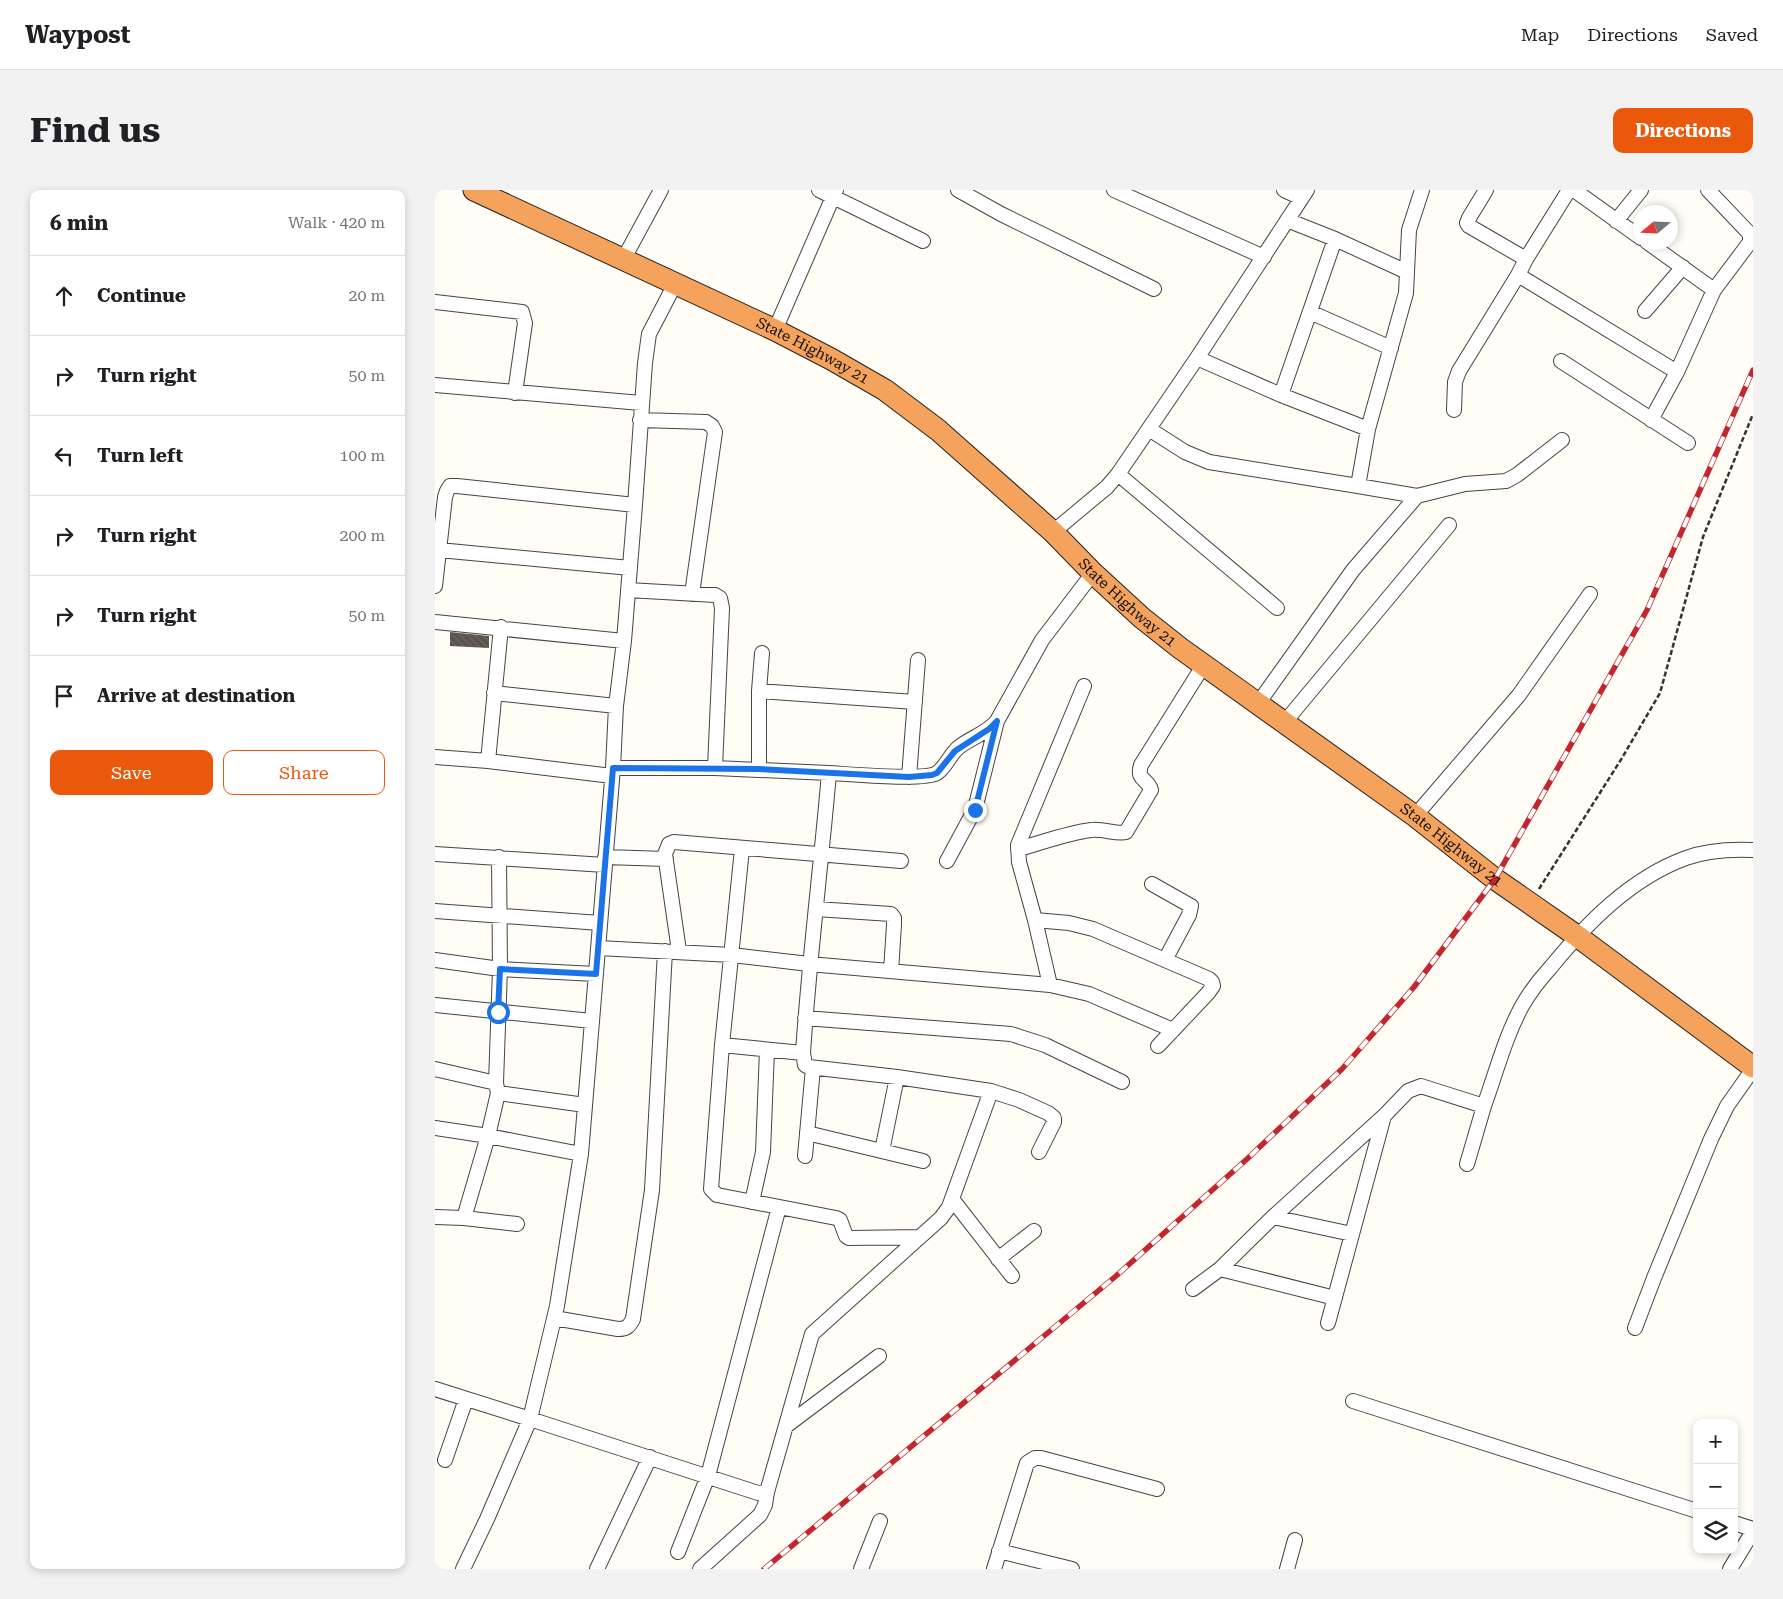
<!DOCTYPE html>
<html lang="en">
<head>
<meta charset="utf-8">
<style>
  body { margin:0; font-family:"Roboto Serif",serif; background:#f2f2f2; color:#202124 }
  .controls { position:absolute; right:15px; bottom:15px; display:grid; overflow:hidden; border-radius:10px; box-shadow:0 2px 8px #0003 }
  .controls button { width:45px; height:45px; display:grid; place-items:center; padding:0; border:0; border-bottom:1px solid #e0e0e0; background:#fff; color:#202124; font:25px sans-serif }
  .compass { position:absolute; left:1198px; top:15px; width:45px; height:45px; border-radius:50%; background:#fff; box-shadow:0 2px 8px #0003; rotate:251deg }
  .stop { position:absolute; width:15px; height:15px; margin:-11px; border:4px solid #1a73e8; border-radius:50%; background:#fff }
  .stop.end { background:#1a73e8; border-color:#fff; box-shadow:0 1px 5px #0008 }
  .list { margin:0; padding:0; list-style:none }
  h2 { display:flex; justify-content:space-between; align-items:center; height:65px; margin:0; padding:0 20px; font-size:21px }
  h2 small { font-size:16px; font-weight:400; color:#757577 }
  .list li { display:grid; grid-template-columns:32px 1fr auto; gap:15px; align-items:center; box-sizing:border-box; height:80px; padding:0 20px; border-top:1px solid #e0e0e0 }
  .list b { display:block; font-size:19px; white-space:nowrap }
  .list em { font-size:16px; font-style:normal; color:#757577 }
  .actions { display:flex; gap:10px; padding:15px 20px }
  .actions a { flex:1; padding:11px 0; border:1px solid #ea580c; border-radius:10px; text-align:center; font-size:18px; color:#ea580c }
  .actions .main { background:#ea580c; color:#fff }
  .icon { flex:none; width:28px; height:28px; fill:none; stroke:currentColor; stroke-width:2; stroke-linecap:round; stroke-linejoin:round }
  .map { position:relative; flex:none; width:1318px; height:1379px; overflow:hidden; border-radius:10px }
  header { display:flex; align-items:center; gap:30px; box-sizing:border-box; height:70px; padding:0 25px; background:#fff; border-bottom:1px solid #e0e0e0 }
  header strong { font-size:24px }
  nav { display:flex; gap:28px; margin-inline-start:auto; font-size:18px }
  .intro { display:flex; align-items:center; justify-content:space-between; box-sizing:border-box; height:120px; padding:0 30px }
  h1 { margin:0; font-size:35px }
  .button { padding:12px 22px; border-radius:10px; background:#ea580c; color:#fff; font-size:18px; font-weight:700 }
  main { display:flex; gap:30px; padding:0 30px }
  aside { flex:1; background:#fff; border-radius:10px; box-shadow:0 2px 8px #0003 }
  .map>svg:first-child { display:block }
  .building { fill:url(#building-back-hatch) }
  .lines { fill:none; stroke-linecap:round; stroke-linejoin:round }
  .minor-casing { stroke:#444; stroke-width:16 }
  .highway-casing { stroke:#222; stroke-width:23 }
  .path { stroke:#333; stroke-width:2.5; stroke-dasharray:5 2.5; stroke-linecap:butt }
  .minor { stroke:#fff; stroke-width:14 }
  .highway { stroke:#f5a25d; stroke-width:21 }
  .rail-casing { stroke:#c4262e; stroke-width:5.5 }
  .rail { stroke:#fff; stroke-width:4; stroke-dasharray:11; stroke-linecap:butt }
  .route { stroke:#1a73e8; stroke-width:6 }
  .labels { text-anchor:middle; stroke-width:5; stroke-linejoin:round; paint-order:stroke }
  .street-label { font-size:15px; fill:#111; stroke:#fff }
</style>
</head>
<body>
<header>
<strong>Waypost</strong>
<nav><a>Map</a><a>Directions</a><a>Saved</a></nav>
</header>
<div class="intro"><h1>Find us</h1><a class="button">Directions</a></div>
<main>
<aside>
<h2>6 min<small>Walk · 420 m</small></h2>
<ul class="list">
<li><svg class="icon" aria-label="ahead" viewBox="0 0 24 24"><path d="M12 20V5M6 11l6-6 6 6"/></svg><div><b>Continue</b></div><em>20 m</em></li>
<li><svg class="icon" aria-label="right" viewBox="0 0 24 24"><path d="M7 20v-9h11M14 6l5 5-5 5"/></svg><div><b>Turn right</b></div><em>50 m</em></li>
<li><svg class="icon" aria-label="left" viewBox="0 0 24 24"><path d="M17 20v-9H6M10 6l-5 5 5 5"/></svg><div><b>Turn left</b></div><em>100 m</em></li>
<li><svg class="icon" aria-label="right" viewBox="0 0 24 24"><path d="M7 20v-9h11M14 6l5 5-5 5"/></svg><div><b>Turn right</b></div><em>200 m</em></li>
<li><svg class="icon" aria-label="right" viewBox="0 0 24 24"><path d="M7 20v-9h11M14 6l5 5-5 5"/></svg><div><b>Turn right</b></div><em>50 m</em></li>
<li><svg class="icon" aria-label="arrive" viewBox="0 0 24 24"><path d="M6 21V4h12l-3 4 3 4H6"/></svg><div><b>Arrive at destination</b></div></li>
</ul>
<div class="actions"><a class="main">Save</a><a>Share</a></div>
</aside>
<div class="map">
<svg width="1318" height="1379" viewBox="0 0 1318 1379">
  <defs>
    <pattern id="building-back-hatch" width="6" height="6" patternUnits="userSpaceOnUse" patternTransform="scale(1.25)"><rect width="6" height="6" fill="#5a524d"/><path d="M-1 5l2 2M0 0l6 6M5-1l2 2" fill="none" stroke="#6d6662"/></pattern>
  </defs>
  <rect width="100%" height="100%" fill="#fffdf5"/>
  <path class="building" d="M15,442L54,446V458L15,456Z"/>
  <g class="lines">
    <defs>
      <path id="minor" d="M384,0L488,51
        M523,0L566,24L719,99
        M679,0L829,67
        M849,0L866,8
        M1051,0L1034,28L1032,33L1034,36L1091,69
        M1134,0L1091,69L1083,85L1242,182L1279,100L1212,52
        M1139,0L1206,48
        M1273,0L1313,42L1315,45V52L1279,100
        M852,30L900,49
        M1181,31L1206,0
        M188,70L226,0
        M0,112L87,122L90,133L80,203
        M1210,121L1248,77
        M875,122L956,158
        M340,140L401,0
        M762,168L846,205L933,239L971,103L974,40L987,0
        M1126,171L1253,253
        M0,195L206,213
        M846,205L900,49L972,82
        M1019,220L1020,192L1024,181L1083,85
        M205,230L271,232L277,236L280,242L257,404
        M1216,230L1242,182
        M714,239L750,262L774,272L923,296
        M683,284L842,418
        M982,306L1030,294L1071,291L1082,285L1127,250
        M618,342L672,297L683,284L762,168L872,0
        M4,360L195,378
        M0,396L10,307L12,301L15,296H22L200,315
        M0,432L189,451
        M324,501L480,512
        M59,503L181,516
        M822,515L918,380L982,306L923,296L933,239
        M849,533L1014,335
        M0,567L53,571L177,586
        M53,571L66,437
        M178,578H280L287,418L285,408L280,405L193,400
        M280,578L394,583C386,677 374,770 368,863L370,875L374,877L462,887L556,901L584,910L613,923L619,928V932L604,962
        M324,579V501L327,463
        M394,583C413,584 489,591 502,583C511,577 515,564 524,557C537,547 552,543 562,531L607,450L658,383
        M474,587L483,470
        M980,626L1084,505L1155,404
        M307,659L287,855L276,999L282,1005L401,1028L405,1030L411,1046L414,1048L485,1047
        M583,659C606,653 632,643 656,640C667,638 683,645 691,642L716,600C713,588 701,591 706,575L768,476
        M0,664L170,675
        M170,667L231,669
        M512,671L540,619L562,531
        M717,694L756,716L754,725L730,770
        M381,719L456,724L459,728V735L456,781
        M0,721L165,733
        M600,730L634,733L658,739L774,789L777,792L778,796L773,803L723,856
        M163,758L297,765L374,774L615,795L654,804L738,840
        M244,761L230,664L234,654L239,652L466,671
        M0,770L65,779L161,784
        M615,795L600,730L584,672L583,655L649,496
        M0,815L157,831
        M370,828L576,844L610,855L687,892
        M287,855L368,863
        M0,879L61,893L63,903L150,915
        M61,893L65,779L64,667
        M0,938L53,946L63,903
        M372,943L488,971
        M447,961L462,887
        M370,966L378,878
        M1032,974L1049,916
        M517,1009L577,1086
        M317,1012L328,962L332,860
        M0,1027L29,1028L53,946L146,964
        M838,1027L917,1044
        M29,1028L82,1034
        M563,1069L599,1041
        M785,1079L900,1108
        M758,1099L785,1079L838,1027L949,926
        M119,1128L183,1139C191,1139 194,1137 198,1129L217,1000L230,761
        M893,1133L949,926L973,901L986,896L1049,916C1061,883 1070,847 1087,816C1095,802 1105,789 1116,777C1152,733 1196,688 1251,668C1273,660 1295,659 1318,660
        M1200,1138L1219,1088L1276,949L1292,916L1318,879
        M0,1199L95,1229L122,1116L146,964L178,578L181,516L189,451L200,315L210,173L214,144L240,94
        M918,1211L1262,1321
        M351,1236L444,1166
        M10,1270L31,1209
        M1299,1333L1318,1339
        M564,1361L637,1379
        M243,1362L273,1286L344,1017
        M28,1379L52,1329L95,1229L323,1303L332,1302L377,1144L506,1028L514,1017L556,901
        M162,1379L215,1267
        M265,1379L325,1325L330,1315L332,1302
        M426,1379L445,1331
        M559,1379L592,1273L600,1268H606L722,1299
        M852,1379L860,1350
        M1295,1379L1318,1341"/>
      <g id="highway">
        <path id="s1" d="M39,0L340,140L396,169L450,200L503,240L618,342L658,383L707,428L745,458L980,626L1060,689L1142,746L1318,877"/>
      </g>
    </defs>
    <use href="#minor" class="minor-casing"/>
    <use href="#highway" class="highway-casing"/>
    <path class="path" d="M1104,699L1187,568L1225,503L1268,347L1318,224"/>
    <use href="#minor" class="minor"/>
    <use href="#highway" class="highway"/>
    <defs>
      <path id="rail" d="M329,1379L681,1086L812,969L907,879L979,797L1060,689L1212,420L1318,180"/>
    </defs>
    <use href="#rail" class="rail-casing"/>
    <use href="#rail" class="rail"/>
  </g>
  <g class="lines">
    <path class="route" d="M63,822L65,779L161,784L178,578L324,579L474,587L497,585L502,583L520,561L554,539L562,531L540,620"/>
  </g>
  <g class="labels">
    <g class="street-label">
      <text dy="5" stroke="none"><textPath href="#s1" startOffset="375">State Highway 21</textPath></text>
      <text dy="5" stroke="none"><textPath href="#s1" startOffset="780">State Highway 21</textPath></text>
      <text dy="5" stroke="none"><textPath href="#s1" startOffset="1185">State Highway 21</textPath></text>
    </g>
  </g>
</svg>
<div class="controls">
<button>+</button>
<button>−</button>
<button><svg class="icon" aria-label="layers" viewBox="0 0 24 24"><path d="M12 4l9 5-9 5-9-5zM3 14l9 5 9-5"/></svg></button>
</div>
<svg class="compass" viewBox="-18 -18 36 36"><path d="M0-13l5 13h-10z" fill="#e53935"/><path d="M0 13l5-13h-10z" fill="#757577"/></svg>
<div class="stop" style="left:63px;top:822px"></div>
<div class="stop end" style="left:540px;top:620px"></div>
</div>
</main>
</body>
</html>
